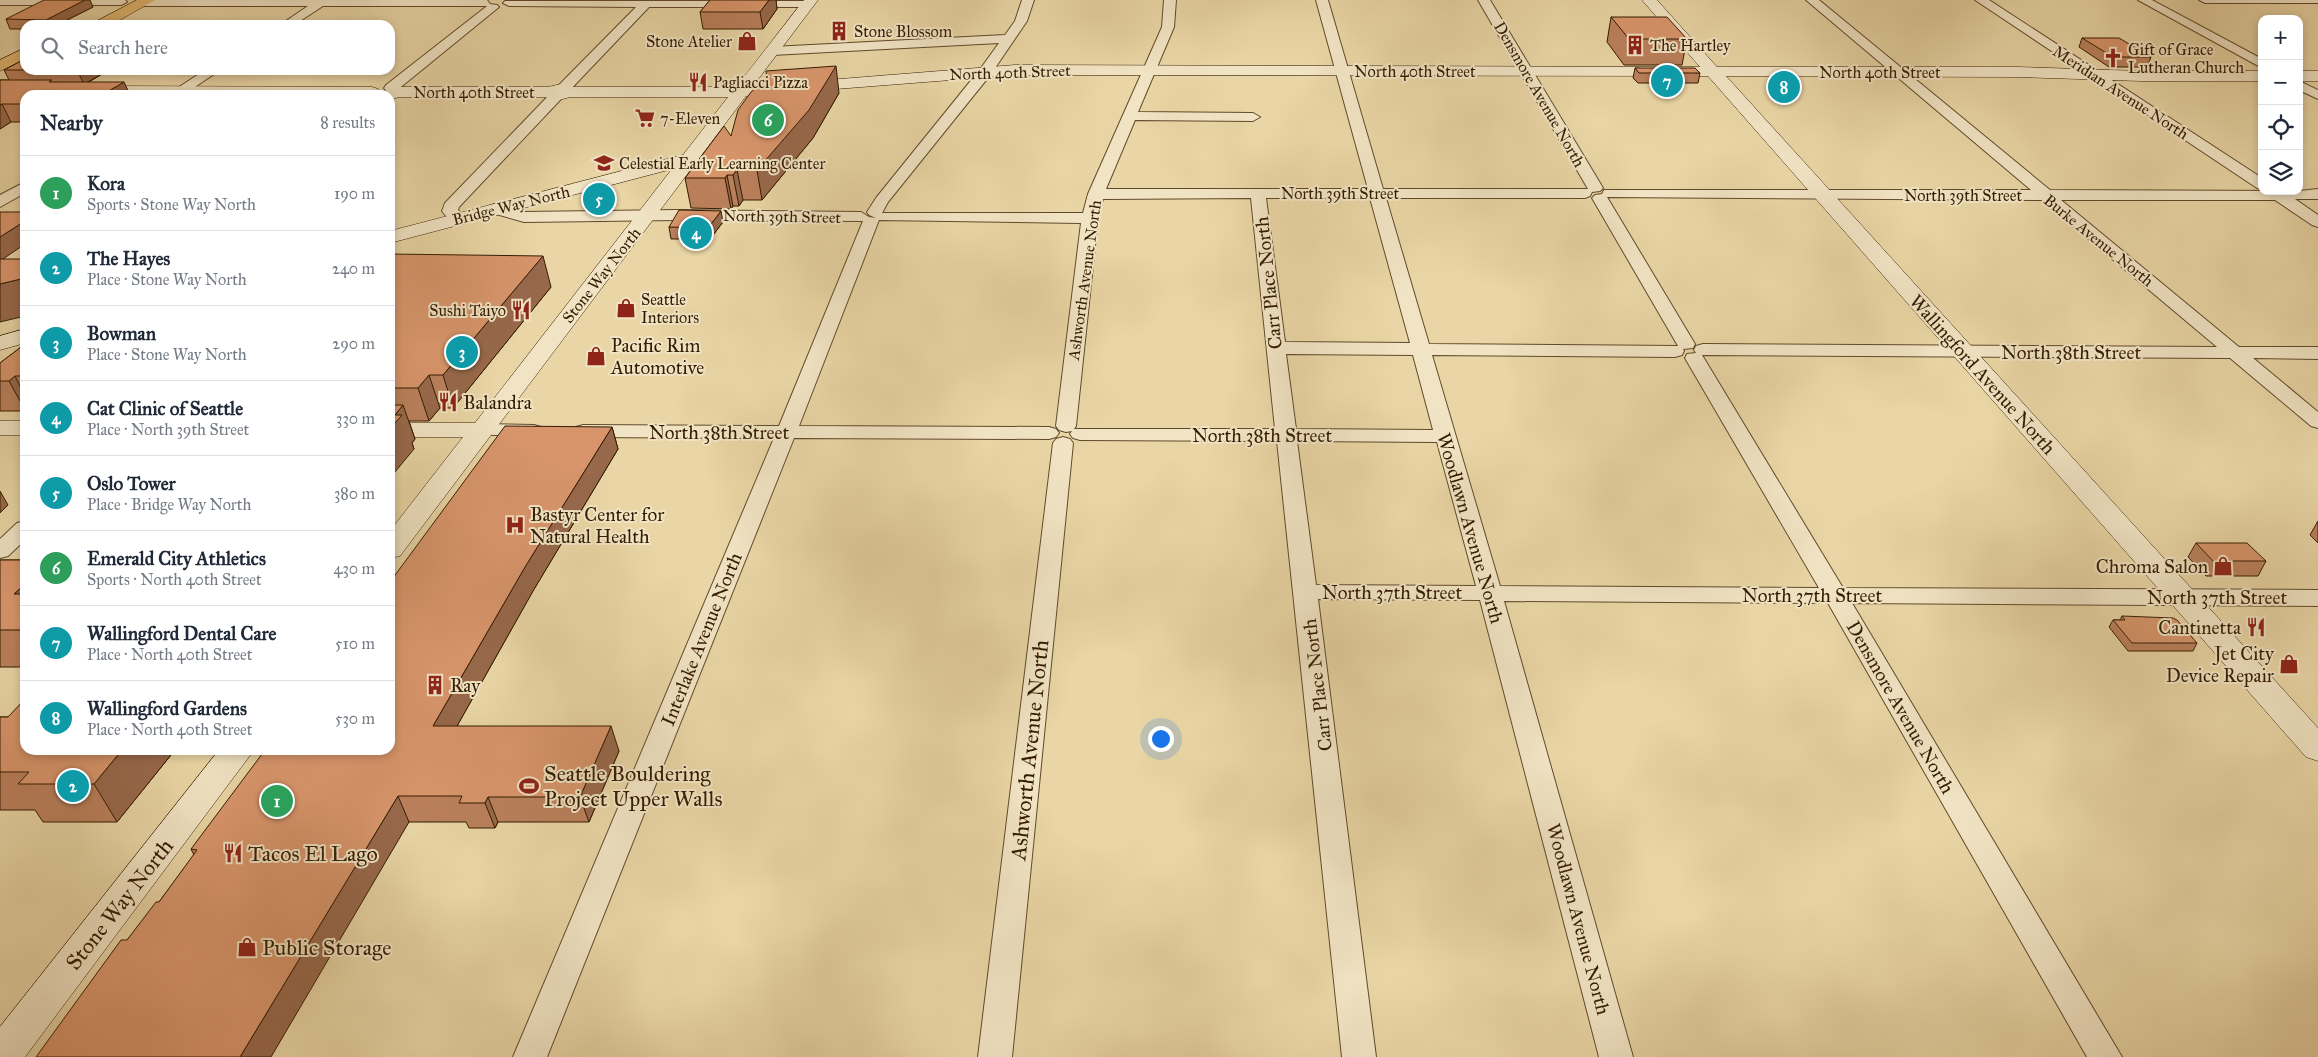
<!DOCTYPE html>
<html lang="en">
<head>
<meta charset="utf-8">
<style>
  body { margin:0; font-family:"IM FELL Great Primer",serif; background:#f2f2f3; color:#1f2937 }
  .controls { position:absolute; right:15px; top:15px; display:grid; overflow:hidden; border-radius:10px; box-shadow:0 2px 8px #0003 }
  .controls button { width:45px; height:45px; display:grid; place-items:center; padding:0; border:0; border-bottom:1px solid #e0e1e3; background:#fff; color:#1f2937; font:25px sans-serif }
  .you { position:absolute; left:1160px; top:738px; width:18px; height:18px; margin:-12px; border:4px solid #fff; border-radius:50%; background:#1a73e8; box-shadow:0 0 0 8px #1a73e833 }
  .badge { display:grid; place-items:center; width:32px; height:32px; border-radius:50%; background:#8f2418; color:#fff; font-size:16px; font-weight:700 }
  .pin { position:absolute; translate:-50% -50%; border:2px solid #fff; box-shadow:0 1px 5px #0006 }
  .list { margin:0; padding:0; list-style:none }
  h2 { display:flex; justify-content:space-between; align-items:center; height:65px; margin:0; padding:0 20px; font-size:21px }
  h2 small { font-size:16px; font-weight:400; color:#747a83 }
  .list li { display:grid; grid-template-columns:32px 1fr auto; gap:15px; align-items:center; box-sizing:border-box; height:75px; padding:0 20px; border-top:1px solid #e0e1e3 }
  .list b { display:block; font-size:19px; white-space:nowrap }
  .list p { margin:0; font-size:16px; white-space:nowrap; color:#747a83 }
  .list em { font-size:16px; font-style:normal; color:#747a83 }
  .icon { flex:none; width:28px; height:28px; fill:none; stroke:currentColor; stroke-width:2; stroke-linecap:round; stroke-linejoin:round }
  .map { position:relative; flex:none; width:2318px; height:1057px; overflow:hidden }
  .search { position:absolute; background:#fff; box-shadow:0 2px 8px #0003; left:20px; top:20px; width:375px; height:55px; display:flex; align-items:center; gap:12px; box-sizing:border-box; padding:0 18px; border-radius:15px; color:#747a83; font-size:19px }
  .panel { position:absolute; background:#fff; box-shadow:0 2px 8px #0003; left:20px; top:90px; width:375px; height:665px; border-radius:15px }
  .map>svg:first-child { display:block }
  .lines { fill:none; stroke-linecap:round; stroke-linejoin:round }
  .street-casing { stroke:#614a2a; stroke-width:2 }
  .secondary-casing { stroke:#341b01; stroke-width:1 }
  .highway-casing { stroke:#341b01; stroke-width:1 }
  .street { fill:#f1e4c4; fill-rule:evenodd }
  .secondary { fill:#f1e4c4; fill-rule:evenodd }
  .highway { fill:#e4ba72; fill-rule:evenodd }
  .wall { fill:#ba805c; stroke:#341b01 }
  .shaded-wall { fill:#97684b; stroke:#341b01 }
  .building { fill:#d8956b; stroke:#341b01 }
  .labels { text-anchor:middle; stroke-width:4; stroke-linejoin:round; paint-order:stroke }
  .far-poi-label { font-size:16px; fill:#341b01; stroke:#f1e4c4; text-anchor:start }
  .far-street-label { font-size:16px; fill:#341b01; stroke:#f1e4c4 }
  .street-label { font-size:19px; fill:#341b01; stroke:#f1e4c4 }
  .poi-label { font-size:19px; fill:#341b01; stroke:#f1e4c4; text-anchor:start }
  .near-street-label { font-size:22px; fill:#341b01; stroke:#f1e4c4 }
  .near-poi-label { font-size:22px; fill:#341b01; stroke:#f1e4c4; text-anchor:start }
</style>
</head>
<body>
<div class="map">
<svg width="2318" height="1057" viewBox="0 0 2318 1057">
  <rect width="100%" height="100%" fill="#e9d5a5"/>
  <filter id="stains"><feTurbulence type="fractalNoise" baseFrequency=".004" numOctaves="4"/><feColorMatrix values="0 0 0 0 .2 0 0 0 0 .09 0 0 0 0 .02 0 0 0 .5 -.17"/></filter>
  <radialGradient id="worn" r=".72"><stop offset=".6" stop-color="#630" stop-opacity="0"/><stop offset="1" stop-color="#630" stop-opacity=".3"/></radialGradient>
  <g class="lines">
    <defs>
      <path id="street" d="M0,0H125L127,2L121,5H0Z
        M140,0H487L490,4L497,5L499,7L396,91H386L384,88L386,85L487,6H323L294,25H280L308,6H142L136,3Z
        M1022,0H1034L1027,21L991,74L888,202L882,213H1083L1088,194L1162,27L1164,0H1176L1174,27L1138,112L1253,113L1260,117L1253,121L1135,120L1106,189H1368L1316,0H1328L1383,189H1588L1478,0H1490L1603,188L1600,191L1592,192L1590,196L1585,198H1386L1429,344L1678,346L1592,198L1595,195L1602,194L1604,190H2031L1806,0H1819L2050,190L2299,191L2318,189V199H2295L2318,215V227L2312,225L2275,200H2061L2239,347H2318V359L2253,358L2318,412V428L2311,426L2230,358L1702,355L1843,588L2318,590V606L1852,603L2122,1057H2087L1828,603L1504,601L1633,1057H1599L1480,600L1318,599L1376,1057H1342L1277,441L1080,440L1073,438L1070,434L1072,431L1066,432L1059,430L1056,426L1081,223L879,220L799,426L1049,427L1056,429L1059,433L1056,437L1049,439L794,438L547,1057H513L774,438L583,437L576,435L573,431L576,427L583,425L779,426L863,221L676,220L524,222L489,212L487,209L489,206L495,204L524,212L676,210L861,212L869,217L876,218L869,215L867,212L876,198L981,68L999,43L772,55L766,51L772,47L1005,35L1015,21ZM1607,197L2042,200L2217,347L1703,344L1696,346L1694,350L1696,353L1687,354L1685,358L1819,588L1500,586L1432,355L1675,357L1682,355L1684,351L1683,349L1693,348L1695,344ZM1251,198L1275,429H1074L1076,426L1098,218L1103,199ZM1266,198H1370L1410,343L1285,342ZM1286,354L1413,355L1433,430L1296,429ZM1297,441L1437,442L1476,586L1316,585Z
        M1975,0H1989L2262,178V189L2257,188Z
        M2138,0H2152L2262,59V68Z
        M2199,0H2318V3H2205Z
        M505,1H808L814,4L808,7H649L568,92L562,93L564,95L562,98L459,207L458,210L466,219L464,222C453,225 448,219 442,211L445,203L552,92L558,91L556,89L558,86L636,7L509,6L503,3Z
        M205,70H220L183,95H167Z
        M2299,81L2318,90V99L2299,90Z
        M25,182V193L0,207V195Z
        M482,424L534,425L541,427L544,431L541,435L534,437L475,434L472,430L475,426Z
        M1063,437L1070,439L1073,443L1012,1057H978L1053,443L1056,439Z
        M25,521V540L8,556L0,558V539L17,523Z"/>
      <path id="secondary" d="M804,0H818L753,86L1015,65L1700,67L1642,0H1657L1717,67H2018L2141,71H2262V81H2141L2018,77L1726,76L2318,728V761L2306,757L1708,76L1015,75L746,96L400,556L390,558V531L463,437H390V423H475L672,169L390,243V231L683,155L728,97H570L559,100L544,97H399L390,100V95H382L384,92L397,87H548L561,84L575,87H736Z
        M2299,71H2318V81H2299Z
        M91,86L372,87L378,89L380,92L378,95L85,94L83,91L85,88Z
        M25,329V343L0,350V336Z
        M0,421H25V435H0Z
        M219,750H254L25,1057H0V1027Z"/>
      <path id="highway" d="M137,0H155L111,25H93L95,22Z
        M25,48V59L0,71V60Z"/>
    </defs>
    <use href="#street" class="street-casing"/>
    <use href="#secondary" class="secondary-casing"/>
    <use href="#highway" class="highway-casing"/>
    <use href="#street" class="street"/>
    <use href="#secondary" class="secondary"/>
    <use href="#highway" class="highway"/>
  </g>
  <path class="wall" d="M710,0H776L777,9L763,29H703L700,12Z
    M93,7L57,25H25V29H10L6,19Z
    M1611,17L1687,39L1682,65H1624L1607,42Z
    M2082,38L2151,57L2147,67H2109L2079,47Z
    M25,59V70H109L89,82L25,95V122H11L0,129V80H9L4,70Z
    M1635,68L1700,73L1698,83H1638L1633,78Z
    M839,93L813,138L762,200H743L739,206H733L731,209L691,208L685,178L731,136Z
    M723,222L710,239H671L669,227Z
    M390,254L551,287L453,408H440L429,421H409L415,439L412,443L414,449L390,429Z
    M25,344V411H0V363Z
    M612,427L618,449L533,591L457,726L619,751L589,822H498L495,828H469L466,822H409L127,940L159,902L194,855L191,849L390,750Z
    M2318,521V543L2310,535Z
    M2196,543L2266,561L2258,576H2206L2188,557Z
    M0,560H25V667H0Z
    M2122,616L2197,643L2193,651H2128L2109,627L2113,620H2120Z
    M0,717H8L25,750H175L117,822H43L35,810H0Z"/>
  <path class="shaded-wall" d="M85,0H90L93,7L57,25H48L46,20Z
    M769,0H776L777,9L763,29L760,12Z
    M836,66L839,93L813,138L762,200L757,170Z
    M77,70H109L84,84Z
    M124,82L130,95H102Z
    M2,104L11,122L0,129V105Z
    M737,170L743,200L739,206L733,175Z
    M727,175L733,206L731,209L725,178Z
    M721,211L723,222L710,239L708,228Z
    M25,221V244L0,261V237Z
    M543,256L551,287L453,408L443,375Z
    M25,278V316L0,322V284Z
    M429,375L440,408L429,421L418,388Z
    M15,376L25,396V410L9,381Z
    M403,405L415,439L412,443L414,449L390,478V429L395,415Z
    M612,427L618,449L533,591L443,751L433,726L525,567Z
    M0,491L8,505L0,513Z
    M25,584V612L14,594Z
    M611,726L619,751L589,822L580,797Z
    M122,750H175L117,822L94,784Z
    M398,796L409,822L271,1057H240Z
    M488,797L498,822L495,828L485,803Z"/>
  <path class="building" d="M44,0H85L46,20L6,19Z
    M710,0H769L760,12H700Z
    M1611,17H1667L1687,39H1629Z
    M2082,38H2119L2151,57H2113Z
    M25,59V70H4Z
    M836,66L809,110L757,170H737L733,175H727L725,178H685L724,126L731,136L738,110L751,92L767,79L766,71Z
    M1635,68H1695L1700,73H1639Z
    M0,80H52L49,82H124L102,95H25V104H2L0,105Z
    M679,210L721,211L708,228L669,227Z
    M0,212H25V221L0,237Z
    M390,254L543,256L443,375H429L418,388H390Z
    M0,259H25V278L0,284Z
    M25,344V376H15L9,381H0V363Z
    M390,405H403L395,415H402L390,429Z
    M505,426L612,427L525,567L433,726H611L580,797H488L485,803H459L462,796H398L240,1057H36L121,940H127L156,902H159L197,850L191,849L265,750H390V582Z
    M2196,543H2247L2266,561H2213Z
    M0,560H25V584L14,594H25V630H0Z
    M2122,616L2173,618L2177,620L2197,643H2132L2113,620H2125Z
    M25,699V750H122L94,784H18L29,772H0V717H8Z"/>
  <defs>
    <symbol id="building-bare" viewBox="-9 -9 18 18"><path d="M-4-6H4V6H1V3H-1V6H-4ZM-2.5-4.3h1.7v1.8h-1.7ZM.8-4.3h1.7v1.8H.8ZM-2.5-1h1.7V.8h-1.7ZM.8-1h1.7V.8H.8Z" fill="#8f2418" stroke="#f1e4c4" stroke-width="2.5" paint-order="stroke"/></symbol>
    <symbol id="shop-bare" viewBox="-9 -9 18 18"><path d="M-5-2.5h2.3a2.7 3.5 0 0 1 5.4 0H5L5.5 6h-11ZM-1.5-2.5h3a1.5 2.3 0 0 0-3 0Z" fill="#8f2418" stroke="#f1e4c4" stroke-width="2.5" paint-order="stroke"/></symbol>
    <symbol id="church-bare" viewBox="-9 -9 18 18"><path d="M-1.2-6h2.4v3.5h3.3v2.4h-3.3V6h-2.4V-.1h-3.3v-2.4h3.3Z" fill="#8f2418" stroke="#f1e4c4" stroke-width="2.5" paint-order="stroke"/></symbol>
    <symbol id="restaurant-bare" viewBox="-9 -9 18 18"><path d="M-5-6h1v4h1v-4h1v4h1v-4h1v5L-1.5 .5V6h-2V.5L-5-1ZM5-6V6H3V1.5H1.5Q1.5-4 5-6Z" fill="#8f2418" stroke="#f1e4c4" stroke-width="2.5" paint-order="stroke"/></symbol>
    <symbol id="supermarket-bare" viewBox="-9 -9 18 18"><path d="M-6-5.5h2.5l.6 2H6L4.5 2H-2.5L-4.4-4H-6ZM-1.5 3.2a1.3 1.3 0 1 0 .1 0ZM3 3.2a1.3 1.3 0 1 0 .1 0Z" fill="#8f2418" stroke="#f1e4c4" stroke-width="2.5" paint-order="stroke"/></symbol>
    <symbol id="school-bare" viewBox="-9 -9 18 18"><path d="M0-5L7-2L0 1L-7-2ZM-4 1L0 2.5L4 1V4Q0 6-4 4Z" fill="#8f2418" stroke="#f1e4c4" stroke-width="2.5" paint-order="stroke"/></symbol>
    <symbol id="hospital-bare" viewBox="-9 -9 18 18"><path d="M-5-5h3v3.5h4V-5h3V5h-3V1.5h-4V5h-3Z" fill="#8f2418" stroke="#f1e4c4" stroke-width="2.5" paint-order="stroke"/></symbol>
    <symbol id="stadium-bare" viewBox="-9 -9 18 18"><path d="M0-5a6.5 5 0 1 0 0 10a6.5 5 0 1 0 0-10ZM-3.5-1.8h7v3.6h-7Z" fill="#8f2418" stroke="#f1e4c4" stroke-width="2.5" paint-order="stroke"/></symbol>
  </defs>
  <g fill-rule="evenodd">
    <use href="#building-bare" x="825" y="17" width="28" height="28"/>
    <use href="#shop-bare" x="733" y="27" width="28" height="28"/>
    <use href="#building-bare" x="1621" y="31" width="28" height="28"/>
    <use href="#church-bare" x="2099" y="44" width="28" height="28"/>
    <use href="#restaurant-bare" x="684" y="68" width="28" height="28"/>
    <use href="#supermarket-bare" x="631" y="104" width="28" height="28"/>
    <use href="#school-bare" x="590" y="149" width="28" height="28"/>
    <use href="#shop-bare" x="612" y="294" width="28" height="28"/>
    <use href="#restaurant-bare" x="507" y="296" width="28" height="28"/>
    <use href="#shop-bare" x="582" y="342" width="28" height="28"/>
    <use href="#restaurant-bare" x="434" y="388" width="28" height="28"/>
    <use href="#hospital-bare" x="501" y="511" width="28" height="28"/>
    <use href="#shop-bare" x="2209" y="552" width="28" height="28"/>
    <use href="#restaurant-bare" x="2242" y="613" width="28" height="28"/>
    <use href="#shop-bare" x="2275" y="650" width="28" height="28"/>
    <use href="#building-bare" x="421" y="671" width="28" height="28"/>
    <use href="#stadium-bare" x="515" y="772" width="28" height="28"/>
    <use href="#restaurant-bare" x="219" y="839" width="28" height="28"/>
    <use href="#shop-bare" x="233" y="933" width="28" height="28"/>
  </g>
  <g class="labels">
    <g class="far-poi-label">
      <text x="854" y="37">Stone Blossom</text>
      <text x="732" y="47" text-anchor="end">Stone Atelier</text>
      <text x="1650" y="51">The Hartley</text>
      <text x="2128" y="55">Gift of Grace<tspan x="2128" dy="18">Lutheran Church</tspan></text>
      <text x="713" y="88">Pagliacci Pizza</text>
      <text x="660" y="124">7-Eleven</text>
      <text x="619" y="169">Celestial Early Learning Center</text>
      <text x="641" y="305">Seattle<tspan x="641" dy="18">Interiors</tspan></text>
      <text x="506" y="316" text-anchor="end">Sushi Taiyo</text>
    </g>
    <g class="far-street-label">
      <text x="1415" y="77">North 40th Street</text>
      <text transform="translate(1010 72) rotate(-2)" y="6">North 40th Street</text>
      <text x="1880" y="78">North 40th Street</text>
      <text x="474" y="98">North 40th Street</text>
      <text transform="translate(2121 92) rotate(33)" y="6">Meridian Avenue North</text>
      <text transform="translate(1540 94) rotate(60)" y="6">Densmore Avenue North</text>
      <text x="1340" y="199">North 39th Street</text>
      <text x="1963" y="201">North 39th Street</text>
      <text transform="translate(511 205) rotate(-14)" y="6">Bridge Way North</text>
      <text transform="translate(782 216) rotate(1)" y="6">North 39th Street</text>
      <text transform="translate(2099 240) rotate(39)" y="6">Burke Avenue North</text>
      <text transform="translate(601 275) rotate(-52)" y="6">Stone Way North</text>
      <text transform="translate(1084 280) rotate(-82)" y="6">Ashworth Avenue North</text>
    </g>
    <g class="street-label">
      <text transform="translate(1268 283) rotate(-96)" y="7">Carr Place North</text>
      <text x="2071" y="359">North 38th Street</text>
      <text transform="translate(1983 374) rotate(48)" y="7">Wallingford Avenue North</text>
      <text x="719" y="439">North 38th Street</text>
      <text x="1262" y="442">North 38th Street</text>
      <text transform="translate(1471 528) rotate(74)" y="7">Woodlawn Avenue North</text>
      <text x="1392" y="599">North 37th Street</text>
      <text x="1812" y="602">North 37th Street</text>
      <text x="2217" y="604">North 37th Street</text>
      <text transform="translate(701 639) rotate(-68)" y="7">Interlake Avenue North</text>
      <text transform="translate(1317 685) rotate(-97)" y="7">Carr Place North</text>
      <text transform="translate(1901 707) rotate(60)" y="7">Densmore Avenue North</text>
      <text transform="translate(1579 919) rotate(75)" y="7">Woodlawn Avenue North</text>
    </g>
    <g class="poi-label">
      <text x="611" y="352">Pacific Rim<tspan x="611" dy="22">Automotive</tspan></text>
      <text x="463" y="409">Balandra</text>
      <text x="530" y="521">Bastyr Center for<tspan x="530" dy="22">Natural Health</tspan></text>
      <text x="2208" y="573" text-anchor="end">Chroma Salon</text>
      <text x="2241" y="634" text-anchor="end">Cantinetta</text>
      <text x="2274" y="660" text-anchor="end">Jet City<tspan x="2274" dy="22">Device Repair</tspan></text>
      <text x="450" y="692">Ray</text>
    </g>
    <g class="near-street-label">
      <text transform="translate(1029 750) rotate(-84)" y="8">Ashworth Avenue North</text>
      <text transform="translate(119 904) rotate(-52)" y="8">Stone Way North</text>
    </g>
    <g class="near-poi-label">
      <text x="544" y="781">Seattle Bouldering<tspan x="544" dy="25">Project Upper Walls</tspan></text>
      <text x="248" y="861">Tacos El Lago</text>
      <text x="262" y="955">Public Storage</text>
    </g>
  </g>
  <rect width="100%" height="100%" filter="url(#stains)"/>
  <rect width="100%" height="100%" fill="url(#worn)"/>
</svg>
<div class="controls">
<button>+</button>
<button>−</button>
<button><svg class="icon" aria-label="locate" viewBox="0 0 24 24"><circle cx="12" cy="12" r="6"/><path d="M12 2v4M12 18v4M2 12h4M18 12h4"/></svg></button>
<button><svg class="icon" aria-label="layers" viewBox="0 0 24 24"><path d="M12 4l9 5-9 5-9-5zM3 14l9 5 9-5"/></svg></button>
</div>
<div class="you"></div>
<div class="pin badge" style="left:277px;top:801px;background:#2e9e5b">1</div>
<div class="pin badge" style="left:73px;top:786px;background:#0f9aa8">2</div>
<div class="pin badge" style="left:462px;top:352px;background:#0f9aa8">3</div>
<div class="pin badge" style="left:696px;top:233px;background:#0f9aa8">4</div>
<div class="pin badge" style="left:599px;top:199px;background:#0f9aa8">5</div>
<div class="pin badge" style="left:768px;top:120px;background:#2e9e5b">6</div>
<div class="pin badge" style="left:1667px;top:81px;background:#0f9aa8">7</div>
<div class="pin badge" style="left:1784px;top:87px;background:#0f9aa8">8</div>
<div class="search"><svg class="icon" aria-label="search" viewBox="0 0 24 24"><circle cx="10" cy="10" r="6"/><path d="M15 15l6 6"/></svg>Search here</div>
<section class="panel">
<h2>Nearby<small>8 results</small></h2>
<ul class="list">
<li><span class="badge" style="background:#2e9e5b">1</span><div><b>Kora</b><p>Sports · Stone Way North</p></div><em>190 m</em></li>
<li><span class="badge" style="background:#0f9aa8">2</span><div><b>The Hayes</b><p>Place · Stone Way North</p></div><em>240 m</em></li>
<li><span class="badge" style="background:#0f9aa8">3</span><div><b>Bowman</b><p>Place · Stone Way North</p></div><em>290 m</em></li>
<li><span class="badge" style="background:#0f9aa8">4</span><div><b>Cat Clinic of Seattle</b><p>Place · North 39th Street</p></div><em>330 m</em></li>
<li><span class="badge" style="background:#0f9aa8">5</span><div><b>Oslo Tower</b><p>Place · Bridge Way North</p></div><em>380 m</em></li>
<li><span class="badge" style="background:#2e9e5b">6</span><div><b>Emerald City Athletics</b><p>Sports · North 40th Street</p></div><em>430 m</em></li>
<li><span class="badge" style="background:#0f9aa8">7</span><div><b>Wallingford Dental Care</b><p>Place · North 40th Street</p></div><em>510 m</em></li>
<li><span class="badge" style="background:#0f9aa8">8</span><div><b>Wallingford Gardens</b><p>Place · North 40th Street</p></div><em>530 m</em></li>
</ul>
</section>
</div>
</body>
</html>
